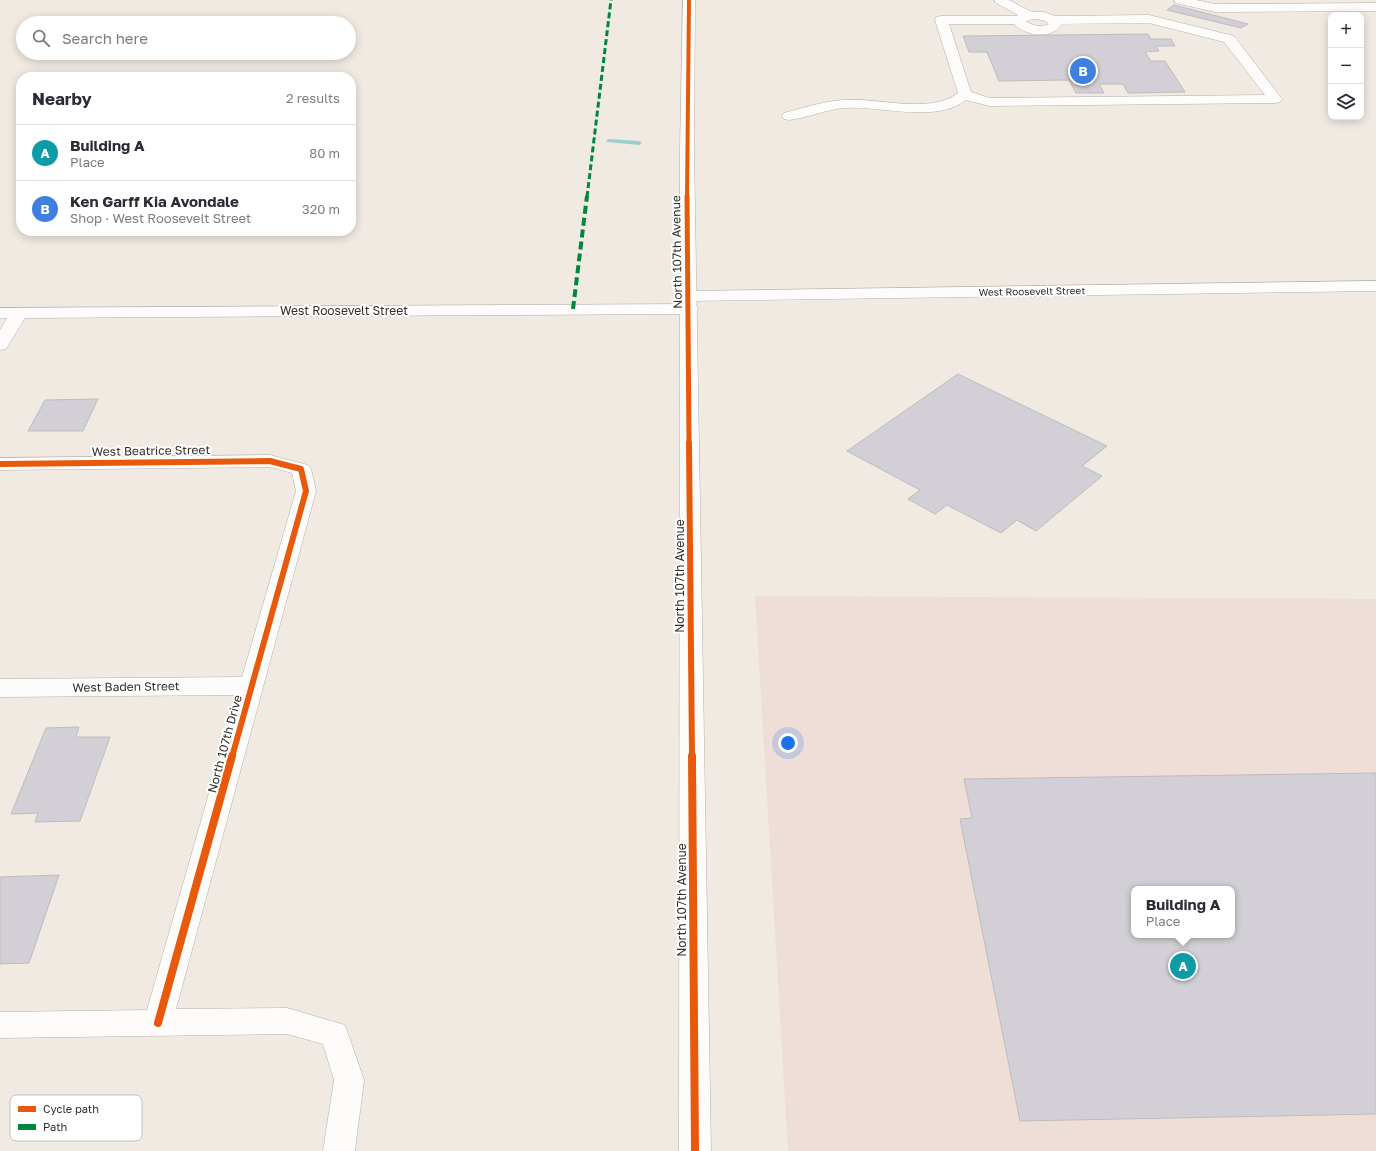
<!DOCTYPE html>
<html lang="en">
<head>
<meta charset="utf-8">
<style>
  body { margin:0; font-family:"Golos Text",sans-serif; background:#f7f7f7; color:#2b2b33 }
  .controls { position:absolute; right:12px; top:12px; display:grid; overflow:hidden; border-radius:8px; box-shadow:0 2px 10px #0003 }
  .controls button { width:36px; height:36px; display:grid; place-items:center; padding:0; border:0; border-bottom:1px solid #e1e1e2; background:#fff; color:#2b2b33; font:20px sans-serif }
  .you { position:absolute; left:788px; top:743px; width:14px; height:14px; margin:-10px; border:3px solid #fff; border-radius:50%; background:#1a73e8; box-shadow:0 0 0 6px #1a73e833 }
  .badge { display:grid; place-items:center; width:26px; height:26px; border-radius:50%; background:#74706a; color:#fff; font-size:13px; font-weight:700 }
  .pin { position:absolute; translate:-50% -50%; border:2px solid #fff; box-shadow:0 1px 4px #0006 }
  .popup { position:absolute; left:1131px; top:886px; width:104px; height:52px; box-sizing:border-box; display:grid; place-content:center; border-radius:8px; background:#fff; filter:drop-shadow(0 1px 3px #0005); font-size:13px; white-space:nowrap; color:#7c7c81 }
  .popup b { font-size:15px; color:#2b2b33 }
  .popup::after { content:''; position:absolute; left:50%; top:100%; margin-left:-8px; border:8px solid transparent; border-top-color:#fff }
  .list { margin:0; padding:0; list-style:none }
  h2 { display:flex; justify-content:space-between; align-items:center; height:52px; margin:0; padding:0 16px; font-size:17px }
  h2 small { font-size:13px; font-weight:400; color:#7c7c81 }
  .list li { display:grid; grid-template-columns:26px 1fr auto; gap:12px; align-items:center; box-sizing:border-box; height:56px; padding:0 16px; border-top:1px solid #e1e1e2 }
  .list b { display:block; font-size:15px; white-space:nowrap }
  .list p { margin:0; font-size:13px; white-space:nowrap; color:#7c7c81 }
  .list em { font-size:13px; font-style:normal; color:#7c7c81 }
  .icon { flex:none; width:22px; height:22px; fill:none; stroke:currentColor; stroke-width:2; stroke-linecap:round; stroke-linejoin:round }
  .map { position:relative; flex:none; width:1376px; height:1151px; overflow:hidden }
  .search { position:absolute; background:#fff; box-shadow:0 2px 10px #0003; left:16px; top:16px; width:340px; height:44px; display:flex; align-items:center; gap:10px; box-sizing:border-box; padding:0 14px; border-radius:22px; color:#7c7c81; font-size:15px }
  .panel { position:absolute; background:#fff; box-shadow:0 2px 10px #0003; left:16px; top:72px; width:340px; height:164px; border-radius:16px }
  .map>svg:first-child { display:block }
  .industrial { fill:#efded7; fill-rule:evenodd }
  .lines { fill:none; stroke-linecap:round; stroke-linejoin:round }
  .stream { fill:#9ecfce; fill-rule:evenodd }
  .building { fill:#d2d0d6; stroke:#bebcbb; fill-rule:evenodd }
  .minor-casing { stroke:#b4afa9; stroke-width:1 }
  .major-casing { stroke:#b4afa9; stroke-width:1 }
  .minor { fill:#fdfcfb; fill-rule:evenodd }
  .major { fill:#fdfcfb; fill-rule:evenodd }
  .quiet-far1 { stroke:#00873e; stroke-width:3; stroke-dasharray:6 3; stroke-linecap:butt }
  .quiet { stroke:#00873e; stroke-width:4; stroke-dasharray:8 4; stroke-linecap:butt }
  .cycleway-far3-casing { stroke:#fff; stroke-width:5.5 }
  .cycleway-far2-casing { stroke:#fff; stroke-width:7 }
  .cycleway-far1-casing { stroke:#fff; stroke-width:8 }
  .cycleway-casing { stroke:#fff; stroke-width:10 }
  .cycleway-far3 { stroke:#e8590c; stroke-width:4 }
  .cycleway-far2 { stroke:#e8590c; stroke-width:5 }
  .cycleway-far1 { stroke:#e8590c; stroke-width:6 }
  .cycleway { stroke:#e8590c; stroke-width:8 }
  .labels { text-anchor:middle; stroke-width:4; stroke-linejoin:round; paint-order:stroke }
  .far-street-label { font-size:10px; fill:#322e29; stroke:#fff }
  .street-label { font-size:12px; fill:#322e29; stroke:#fff }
  .key { fill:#fff; stroke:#c2c0bf; stroke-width:1 }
  .key-label { font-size:11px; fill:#322e29 }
</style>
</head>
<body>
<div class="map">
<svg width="1376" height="1151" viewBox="0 0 1376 1151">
  <rect width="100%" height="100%" fill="#f0eae2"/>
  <path class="industrial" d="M755,596L1376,599V1151H788ZM1134,889H1232V935H1134Z"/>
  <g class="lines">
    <path class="stream" d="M609,139L639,141L642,143L639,145L607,142L606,141Z"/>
  </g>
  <path class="building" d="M1174,5L1248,24L1241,28L1167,10Z
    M1148,34L1151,39H1171L1175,46H1156L1159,51L1145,52L1151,61H1165L1185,92L1128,93L1123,84H1099L1104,93H1076L1069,80L999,81L987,52H969L963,36Z
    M958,374L1107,446L1082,466L1102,476L1036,531L1017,520L1001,533L947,505L935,514L908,499L920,490L847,451Z
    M98,399L83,431H28L45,400Z
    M79,727L76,737H110L80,821L35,822L38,813L11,814L46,728Z
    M1376,773V1114L1020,1121L960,819L972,818L964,779ZM1134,889H1232V935H1134Z
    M59,875L29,963L0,964V877Z"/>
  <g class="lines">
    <defs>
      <path id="minor" d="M994,0H1009L1032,12H1044L1055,16L1149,15L1234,36L1282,99L1280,102L1275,103L990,106L966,100C936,124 880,105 843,108C825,110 807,118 789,120L784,119L782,116L784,113C803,108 824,101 844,100C877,97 930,115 958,93L935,20L936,17L941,16H1016L1018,15L996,3ZM1033,19L1043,20L1049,24C1041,28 1033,26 1026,21ZM1149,23L1224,42L1265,95L990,98L971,92L949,24H1014C1025,36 1053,40 1062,24Z
        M1174,0H1196L1215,4L1376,3V11L1215,12L1176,3Z
        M1376,281V291L688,301L682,300L679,296L682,292L688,291Z
        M689,304L695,305L698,309L695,313L689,314L25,318L6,349L0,350V330L7,318H0V308Z
        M270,455L308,465L311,469L316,491L176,1009L287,1008L345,1025L364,1080L355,1151H323L334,1080L323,1044L287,1034L0,1038V1012L147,1010L237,695L0,697V679L242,677L296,491L292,473L270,467L0,470V458Z"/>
      <path id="major" d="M683,0H695L694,151L711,1151H679L680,151Z"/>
    </defs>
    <use href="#minor" class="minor-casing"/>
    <use href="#major" class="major-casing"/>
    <use href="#minor" class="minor"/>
    <use href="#major" class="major"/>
    <path class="quiet-far1" d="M587,197L611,0"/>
    <path class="quiet" d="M573,309L587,196"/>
    <defs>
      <path id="cycleway-far3" d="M687,197L689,0"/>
      <path id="cycleway-far2" d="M687,196L689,444"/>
      <path id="cycleway-far1" d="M689,443L692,757
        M0,464L270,461L301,469L306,491L232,757"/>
      <path id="cycleway" d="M692,756L695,1151
        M158,1023L232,756"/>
    </defs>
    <use href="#cycleway-far3" class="cycleway-far3-casing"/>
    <use href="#cycleway-far2" class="cycleway-far2-casing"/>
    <use href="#cycleway-far1" class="cycleway-far1-casing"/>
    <use href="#cycleway" class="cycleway-casing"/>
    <use href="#cycleway-far3" class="cycleway-far3"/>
    <use href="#cycleway-far2" class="cycleway-far2"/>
    <use href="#cycleway-far1" class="cycleway-far1"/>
    <use href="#cycleway" class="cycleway"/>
  </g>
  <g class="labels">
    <g class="far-street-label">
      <text transform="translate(1032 291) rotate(-1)" y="4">West Roosevelt Street</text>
    </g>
    <g class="street-label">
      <text transform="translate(677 252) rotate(-91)" y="4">North 107th Avenue</text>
      <text x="344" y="315">West Roosevelt Street</text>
      <text transform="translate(151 451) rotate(-1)" y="4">West Beatrice Street</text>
      <text transform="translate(680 576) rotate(-90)" y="4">North 107th Avenue</text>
      <text transform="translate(126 687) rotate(-1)" y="4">West Baden Street</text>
      <text transform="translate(225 744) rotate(-75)" y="4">North 107th Drive</text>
      <text transform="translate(682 900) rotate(-90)" y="4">North 107th Avenue</text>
    </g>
  </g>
  <rect x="10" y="1095" width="132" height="46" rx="6" class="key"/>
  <rect x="18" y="1106" width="18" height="6" fill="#e8590c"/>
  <rect x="18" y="1124" width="18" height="6" fill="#00873e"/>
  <g class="key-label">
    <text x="43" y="1113">Cycle path</text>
    <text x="43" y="1131">Path</text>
  </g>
</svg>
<div class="controls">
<button>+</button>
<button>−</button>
<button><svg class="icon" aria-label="layers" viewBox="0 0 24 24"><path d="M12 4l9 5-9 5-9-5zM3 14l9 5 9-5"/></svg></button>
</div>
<div class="you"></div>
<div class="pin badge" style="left:1183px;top:966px;background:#0f9aa8">A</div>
<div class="popup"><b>Building A</b>Place</div>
<div class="pin badge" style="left:1083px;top:71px;background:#3f7fe0">B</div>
<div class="search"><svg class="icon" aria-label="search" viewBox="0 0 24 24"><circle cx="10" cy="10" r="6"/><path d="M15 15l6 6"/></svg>Search here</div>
<section class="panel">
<h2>Nearby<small>2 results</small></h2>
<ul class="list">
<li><span class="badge" style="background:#0f9aa8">A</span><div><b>Building A</b><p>Place</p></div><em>80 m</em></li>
<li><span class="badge" style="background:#3f7fe0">B</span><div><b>Ken Garff Kia Avondale</b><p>Shop · West Roosevelt Street</p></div><em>320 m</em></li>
</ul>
</section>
</div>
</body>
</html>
